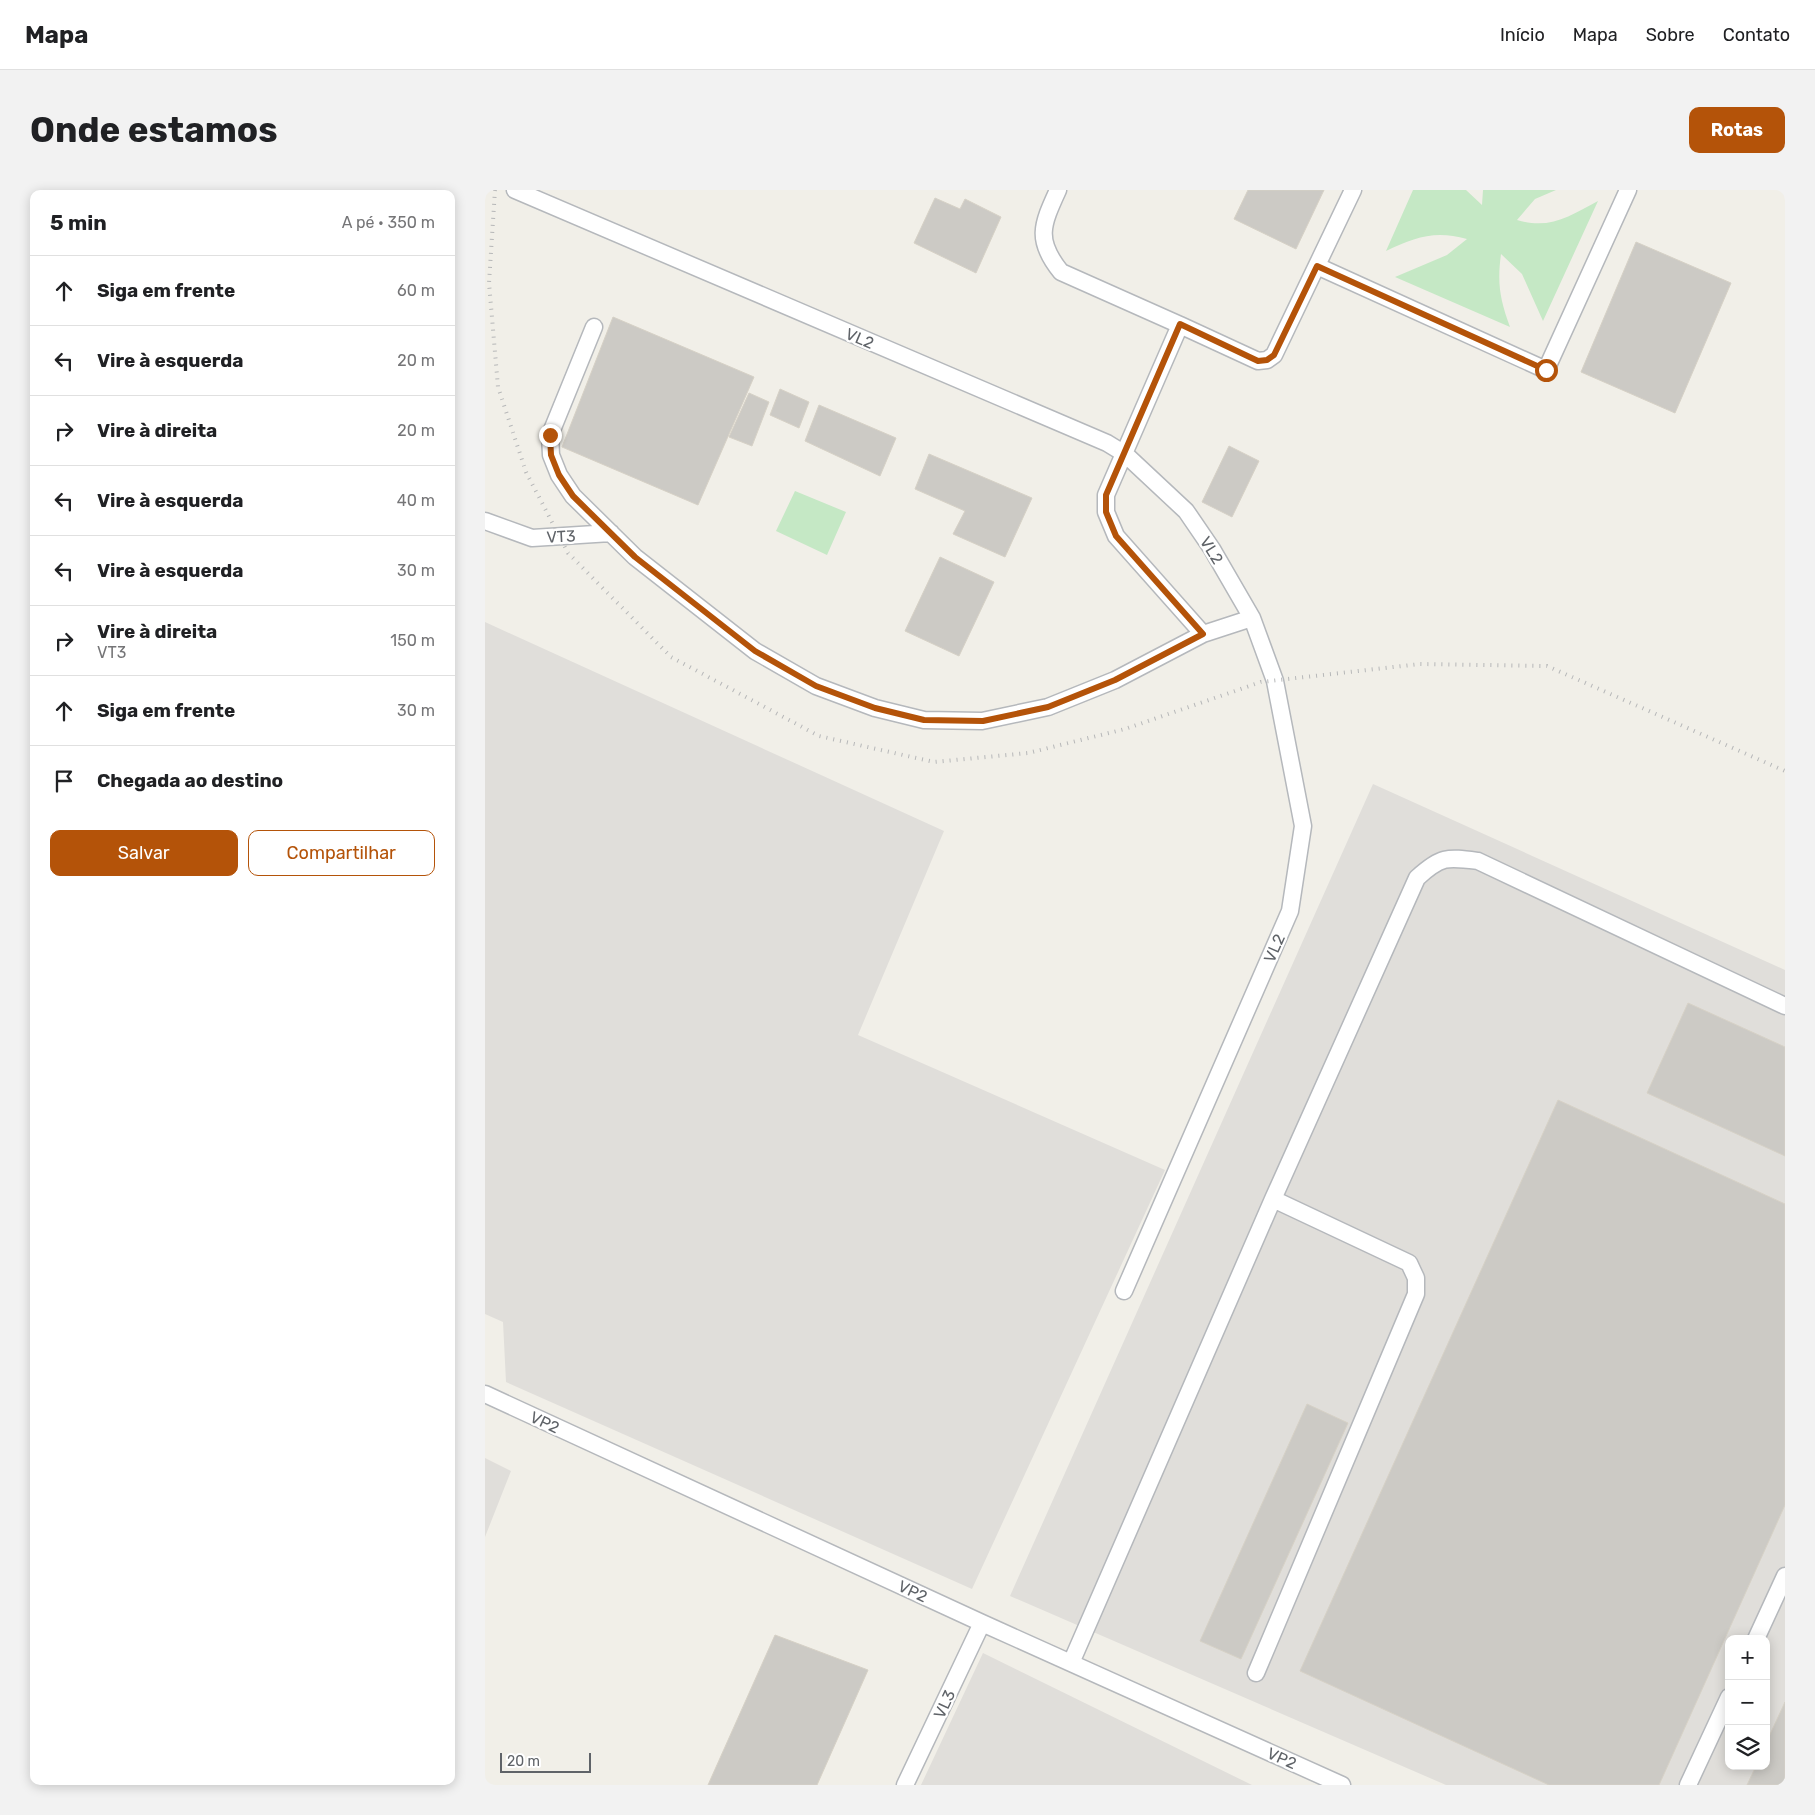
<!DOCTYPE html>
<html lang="pt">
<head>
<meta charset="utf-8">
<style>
  body { margin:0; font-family:Rubik,sans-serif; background:#f2f2f2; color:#202124 }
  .controls { position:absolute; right:15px; bottom:15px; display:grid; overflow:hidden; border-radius:10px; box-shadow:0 2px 12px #0003 }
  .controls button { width:45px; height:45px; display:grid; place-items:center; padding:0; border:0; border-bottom:1px solid #e0e0e0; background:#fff; color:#202124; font:25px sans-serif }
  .scale { position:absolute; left:15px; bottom:12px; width:91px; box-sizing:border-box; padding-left:5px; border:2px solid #5f6368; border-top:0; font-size:14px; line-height:18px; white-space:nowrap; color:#5f6368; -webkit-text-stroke:4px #fff; paint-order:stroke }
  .stop { position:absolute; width:15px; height:15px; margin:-11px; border:4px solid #b45309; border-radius:50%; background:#fff }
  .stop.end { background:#b45309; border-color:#fff; box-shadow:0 1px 5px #0008 }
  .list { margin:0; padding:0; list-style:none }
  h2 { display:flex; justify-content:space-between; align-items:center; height:65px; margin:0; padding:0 20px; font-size:21px }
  h2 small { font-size:16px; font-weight:400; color:#757577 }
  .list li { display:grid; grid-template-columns:32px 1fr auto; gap:15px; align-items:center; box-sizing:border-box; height:70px; padding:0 20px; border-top:1px solid #e0e0e0 }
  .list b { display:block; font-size:19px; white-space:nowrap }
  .list p { margin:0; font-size:16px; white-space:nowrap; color:#757577 }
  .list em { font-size:16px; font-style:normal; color:#757577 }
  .actions { display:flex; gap:10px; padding:15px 20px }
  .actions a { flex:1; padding:11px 0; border:1px solid #b45309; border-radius:10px; text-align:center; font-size:18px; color:#b45309 }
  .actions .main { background:#b45309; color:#fff }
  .icon { flex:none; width:28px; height:28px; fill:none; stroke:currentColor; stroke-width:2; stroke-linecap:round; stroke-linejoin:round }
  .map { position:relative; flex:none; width:1300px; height:1595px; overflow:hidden; border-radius:10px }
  header { display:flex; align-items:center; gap:30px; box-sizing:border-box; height:70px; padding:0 25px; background:#fff; border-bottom:1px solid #e0e0e0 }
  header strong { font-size:24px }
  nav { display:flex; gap:28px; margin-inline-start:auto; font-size:18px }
  .intro { display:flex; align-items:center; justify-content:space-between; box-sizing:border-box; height:120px; padding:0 30px }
  h1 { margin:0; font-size:35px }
  .button { padding:12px 22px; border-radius:10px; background:#b45309; color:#fff; font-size:18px; font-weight:700 }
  main { display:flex; gap:30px; padding:0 30px }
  aside { flex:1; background:#fff; border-radius:10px; box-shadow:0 2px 12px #0003 }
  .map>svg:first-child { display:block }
  .industrial { fill:#e0deda; fill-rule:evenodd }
  .green { fill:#c5e8c5 }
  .building { fill:#cccac5; stroke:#d6d1c6 }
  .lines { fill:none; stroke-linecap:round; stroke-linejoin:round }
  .service-casing { stroke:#b5b8bc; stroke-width:19 }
  .service { stroke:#fff; stroke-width:16 }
  .rail { stroke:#b6b7b8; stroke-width:4; stroke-dasharray:1 6; stroke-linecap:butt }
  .route { stroke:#b45309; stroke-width:6 }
  .labels { text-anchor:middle; stroke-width:4.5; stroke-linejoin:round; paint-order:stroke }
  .street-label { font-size:16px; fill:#5f6368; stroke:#fff }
</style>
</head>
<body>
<header>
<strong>Mapa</strong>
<nav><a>Início</a><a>Mapa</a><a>Sobre</a><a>Contato</a></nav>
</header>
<div class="intro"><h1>Onde estamos</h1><a class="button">Rotas</a></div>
<main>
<aside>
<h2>5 min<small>A pé · 350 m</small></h2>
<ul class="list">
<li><svg class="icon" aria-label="ahead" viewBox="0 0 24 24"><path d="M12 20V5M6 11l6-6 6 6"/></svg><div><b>Siga em frente</b></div><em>60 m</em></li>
<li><svg class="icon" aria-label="left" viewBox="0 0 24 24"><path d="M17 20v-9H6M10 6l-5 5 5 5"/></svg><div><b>Vire à esquerda</b></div><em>20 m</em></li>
<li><svg class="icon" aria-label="right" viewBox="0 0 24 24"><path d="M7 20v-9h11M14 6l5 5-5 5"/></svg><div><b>Vire à direita</b></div><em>20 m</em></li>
<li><svg class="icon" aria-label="left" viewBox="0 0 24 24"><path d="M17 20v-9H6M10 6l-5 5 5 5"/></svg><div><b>Vire à esquerda</b></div><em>40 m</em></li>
<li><svg class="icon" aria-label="left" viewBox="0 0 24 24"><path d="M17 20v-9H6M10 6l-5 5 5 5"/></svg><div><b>Vire à esquerda</b></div><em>30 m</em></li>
<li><svg class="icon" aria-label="right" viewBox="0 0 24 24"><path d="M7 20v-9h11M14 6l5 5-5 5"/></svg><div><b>Vire à direita</b><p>VT3</p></div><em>150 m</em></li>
<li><svg class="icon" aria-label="ahead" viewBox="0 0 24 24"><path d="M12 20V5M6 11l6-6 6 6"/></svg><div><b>Siga em frente</b></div><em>30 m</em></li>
<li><svg class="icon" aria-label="arrive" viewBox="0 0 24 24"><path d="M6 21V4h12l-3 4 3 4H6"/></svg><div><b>Chegada ao destino</b></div></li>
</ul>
<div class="actions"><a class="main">Salvar</a><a>Compartilhar</a></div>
</aside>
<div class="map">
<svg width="1300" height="1595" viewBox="0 0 1300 1595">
  <rect width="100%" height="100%" fill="#f1efe8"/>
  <path class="industrial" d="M0,432L459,641L373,845L680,980L487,1399L21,1192L18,1132L0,1124Z
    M888,594L1300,780V1595H961L525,1406ZM1244,1449H1281V1576H1244Z
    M0,1268L26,1281L0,1347Z
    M498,1463L767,1595H436Z"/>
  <path class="green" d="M928,0H981L997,15L998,0H1071L1050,9L1032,30C1065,40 1085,26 1113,11L1058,131L1037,84L1016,64C1012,94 1015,109 1025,137L910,87L962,65L982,49C950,40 930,47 901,61Z
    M310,301L361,322L342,365L291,341Z"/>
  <path class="building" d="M763,0H839L811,59L749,29Z
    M450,8L475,19L480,9L516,27L491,83L429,53Z
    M1151,52L1246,93L1190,223L1096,182Z
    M128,127L269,187L213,315L77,257Z
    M295,199L324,212L314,238L285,225Z
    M264,203L284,212L267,256L244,247Z
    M334,215L411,248L395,286L320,251Z
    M744,256L774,271L747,327L717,312Z
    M444,264L547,308L520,367L468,344L480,321L430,299Z
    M455,367L509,392L474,466L420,441Z
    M1203,813L1300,857V966L1162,903Z
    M1073,910L1300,1014V1315L1174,1595H1064L815,1481Z
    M822,1214L863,1233L756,1469L715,1451Z
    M290,1445L383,1480L332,1595H223Z
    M1300,1512V1595H1262L1271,1576H1281V1553Z"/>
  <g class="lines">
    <defs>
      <path id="service" d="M30,0L622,253L640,264L701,321L727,359L767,428L790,491L818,636L805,721L639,1101
        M573,0C557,35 550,50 576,82L695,135L621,305V322L631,346L718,444
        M832,76L1061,180L1143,0
        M695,135L773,171L782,170L789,165L868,0
        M109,137L65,245L66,265L74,285L88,306L150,367L270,461L331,496L390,518L439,530L497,531L563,517L630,490L718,444L767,428
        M0,331L47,348L126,343
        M0,1204L497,1433L857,1595
        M1271,1449L1300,1386
        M586,1473L788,1009L932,688C956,666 962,667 993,671L1300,816
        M771,1483L931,1104V1088L924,1073L788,1009
        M420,1595L497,1433
        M1203,1595L1244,1507"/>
    </defs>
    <use href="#service" class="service-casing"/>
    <use href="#service" class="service"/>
    <path class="rail" d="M10,0L4,93L13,197L41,282L83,363L186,467L334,546L449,572L543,563L640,539L776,492L935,474L1062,476L1300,581"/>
  </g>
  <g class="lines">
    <path class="route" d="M65,245L66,265L74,285L88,306L150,367L270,461L331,496L390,518L439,530L498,531L563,517L630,490L718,444L631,346L621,322V305L695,134L773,171L782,170L789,165L832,76L1061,180"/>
  </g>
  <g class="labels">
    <g class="street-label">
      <text transform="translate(375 148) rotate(23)" y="6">VL2</text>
      <text transform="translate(76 346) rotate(-3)" y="6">VT3</text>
      <text transform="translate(727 360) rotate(58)" y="6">VL2</text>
      <text transform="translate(789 758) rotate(-66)" y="6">VL2</text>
      <text transform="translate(60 1232) rotate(25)" y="6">VP2</text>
      <text transform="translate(428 1401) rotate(25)" y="6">VP2</text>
      <text transform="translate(459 1514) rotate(-65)" y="6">VL3</text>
      <text transform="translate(797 1568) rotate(24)" y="6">VP2</text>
    </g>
  </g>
</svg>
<div class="controls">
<button>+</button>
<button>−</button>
<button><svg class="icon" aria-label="layers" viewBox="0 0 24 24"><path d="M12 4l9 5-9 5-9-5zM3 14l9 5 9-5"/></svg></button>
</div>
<div class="scale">20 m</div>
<div class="stop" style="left:1061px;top:180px"></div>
<div class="stop end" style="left:65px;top:245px"></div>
</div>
</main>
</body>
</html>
